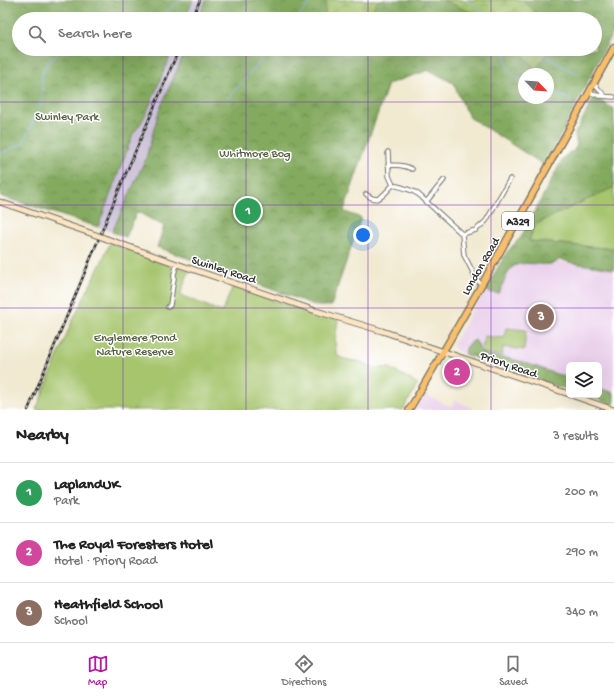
<!DOCTYPE html>
<html lang="en">
<head>
<meta charset="utf-8">
<style>
  body { margin:0; font-family:"Gochi Hand",sans-serif; background:#f2f2f2; color:#222 }
  .controls { position:absolute; right:12px; bottom:12px; display:grid; overflow:hidden; border-radius:6px; box-shadow:0 4px 16px #0002 }
  .controls button { width:36px; height:36px; display:grid; place-items:center; padding:0; border:0; border-bottom:1px solid #e0e0e0; background:#fff; color:#222; font:20px sans-serif }
  .compass { position:absolute; left:518px; top:68px; width:36px; height:36px; border-radius:50%; background:#fff; box-shadow:0 4px 16px #0002; rotate:115deg }
  .you { position:absolute; left:363px; top:235px; width:14px; height:14px; margin:-10px; border:3px solid #fff; border-radius:50%; background:#1a73e8; box-shadow:0 0 0 6px #1a73e833 }
  .badge { display:grid; place-items:center; width:26px; height:26px; border-radius:50%; background:#b5179e; color:#fff; font-size:13px; font-weight:700 }
  .pin { position:absolute; translate:-50% -50%; border:2px solid #fff; box-shadow:0 1px 4px #0006 }
  .list { margin:0; padding:0; list-style:none }
  h2 { display:flex; justify-content:space-between; align-items:center; height:52px; margin:0; padding:0 16px; font-size:17px }
  h2 small { font-size:13px; font-weight:400; color:#767676 }
  .list li { display:grid; grid-template-columns:26px 1fr auto; gap:12px; align-items:center; box-sizing:border-box; height:60px; padding:0 16px; border-top:1px solid #e0e0e0 }
  .list b { display:block; font-size:15px; white-space:nowrap }
  .list p { margin:0; font-size:13px; white-space:nowrap; color:#767676 }
  .list em { font-size:13px; font-style:normal; color:#767676 }
  .icon { flex:none; width:22px; height:22px; fill:none; stroke:currentColor; stroke-width:2; stroke-linecap:round; stroke-linejoin:round }
  .map { position:relative; flex:none; width:614px; height:410px; overflow:hidden }
  .search { position:absolute; background:#fff; box-shadow:0 4px 16px #0002; left:12px; right:12px; top:12px; height:44px; display:flex; align-items:center; gap:10px; box-sizing:border-box; padding:0 14px; border-radius:22px; color:#767676; font-size:15px }
  .sheet { height:232px; background:#fff }
  nav { display:flex; justify-content:space-around; align-items:center; box-sizing:border-box; height:56px; border-top:1px solid #e0e0e0; background:#fff; font-size:11px; color:#767676 }
  nav a { display:grid; justify-items:center; gap:2px }
  nav .on { color:#b5179e }
  .map>svg:first-child { display:block }
  .built { fill:#ead1ec }
  .industrial { fill:#cabfd6 }
  .green { fill:#a6c56d; stroke:#68784c }
  .forest { fill:url(#forest-crowns); stroke:#586a46; fill-rule:evenodd }
  .wetland { fill:url(#wetland-marsh); stroke:#68784c }
  .lines { fill:none; stroke-linecap:round; stroke-linejoin:round }
  .stream { stroke:#81b6ef; stroke-width:1 }
  .street-casing { stroke:#706e65; stroke-width:5.5 }
  .secondary-casing { stroke:#706e65; stroke-width:7 }
  .primary-casing { stroke:#706e65; stroke-width:8 }
  .street { stroke:#fff; stroke-width:3.5 }
  .secondary { stroke:#fce5c4; stroke-width:5 }
  .primary { stroke:#f8bf6c; stroke-width:5.5 }
  .rail-casing { stroke:#2b2b2b; stroke-width:2.5 }
  .rail { stroke:#fff; stroke-width:1; stroke-dasharray:3; stroke-linecap:butt }
  .secondary-bridge-casing { stroke:#706e65; stroke-width:7; stroke-linecap:butt }
  .secondary-bridge { stroke:#fce5c4; stroke-width:5 }
  .grid { fill:none; stroke:#7b2cbf; stroke-width:1; stroke-opacity:0.55 }
  .labels { text-anchor:middle; stroke-width:3; stroke-linejoin:round; paint-order:stroke }
  .shield { fill:#fff; stroke:#6b6b6b; stroke-width:1 }
  .shield-label { font-size:11px; font-weight:bold; fill:#2b2b2b }
  .park-label { font-size:12px; fill:#566142; stroke:#fff }
  .street-label { font-size:12px; fill:#2b2b2b; stroke:#fff }
</style>
</head>
<body>
<div class="map">
<svg width="614" height="410" viewBox="0 0 614 410">
  <defs>
    <pattern id="forest-crowns" width="20" height="18" patternUnits="userSpaceOnUse"><rect width="20" height="18" fill="#84aa60"/><path d="M2 6a3 3 0 1 1 6 0M12 15a3 3 0 1 1 6 0" fill="none" stroke="#6c8b4f"/></pattern>
    <pattern id="wetland-marsh" width="20" height="14" patternUnits="userSpaceOnUse"><rect width="20" height="14" fill="#a6c56d"/><path d="M1 5h8M5 5V1M11 12h8M15 12V8" fill="none" stroke="#8fa95f"/></pattern>
  </defs>
  <rect width="100%" height="100%" fill="#fff"/>
  <filter id="ink" filterUnits="userSpaceOnUse"><feTurbulence type="fractalNoise" baseFrequency=".025" numOctaves="2"/><feDisplacementMap in="SourceGraphic" scale="8" xChannelSelector="R" yChannelSelector="G"/><feConvolveMatrix kernelMatrix="1 2 1 2 8 2 1 2 1" color-interpolation-filters="sRGB"/></filter>
  <filter id="wash" filterUnits="userSpaceOnUse"><feTurbulence type="fractalNoise" baseFrequency=".012" numOctaves="4" result="noise"/><feDisplacementMap in="SourceGraphic" scale="16" xChannelSelector="R" yChannelSelector="G"/><feGaussianBlur stdDeviation="0.9" result="paint"/><feColorMatrix in="noise" values="0 0 0 0 0 0 0 0 0 0 0 0 0 0 0 0 0 1.4 0 .05"/><feComposite in="paint" operator="in"/></filter>
  <g filter="url(#wash)">
    <rect width="100%" height="100%" fill="#f1e9d0"/>
    <path class="built" d="M507,252L573,264L614,269V405L584,395H599V365H569V390L456,351L453,344Z
      M424,394L451,407L456,400L475,410H415Z"/>
    <path class="industrial" d="M193,0H206L198,19H185Z
      M173,49H186L159,111L146,158L112,232L98,227L133,134L141,123L148,110Z"/>
    <path class="green" d="M614,187V249L529,241L534,226L542,221Z
      M110,243C136,252 162,263 189,271L180,295L222,312L233,286L305,311L338,319L335,341L336,352L338,356L341,358L349,360L362,362L374,368H390L418,384L403,410H36L51,373L70,326L101,263Z
      M506,328L526,330L524,350L503,347L502,355L482,353L484,336L504,338Z"/>
    <path class="forest" d="M0,0H193L185,19H19V49H173L147,112L141,123L133,134L98,227L0,196Z
      M206,0H614V30L546,163L544,165L469,117L453,83L429,70L388,84L344,210L345,212L361,218L331,306H317L157,247L164,226C154,222 147,216 137,212L126,237L112,232L146,158L159,111L186,49H595V19H198ZM524,74H548V98H524Z
      M594,97L614,109V187L542,221L534,226L529,241L614,249V270L607,268L572,263L560,259C559,260 556,262 555,263C544,267 525,260 514,266C507,270 503,286 499,293H492L485,290L507,252L521,237L563,158L570,152H573L577,145L576,141L575,134Z
      M475,340L477,343L482,354C494,357 507,357 519,361C536,366 552,373 569,378V390L464,354L468,344Z
      M599,388L614,393V405L584,395H599Z"/>
    <path class="wetland" d="M326,0H385L377,2L366,19H325Z
      M443,0H523L542,19H484L478,15Z
      M518,49H547L546,54L536,70Z"/>
    <g class="lines">
      <path class="stream" d="M467,0L493,19
        M158,19L180,0
        M296,19L313,0
        M506,49C503,67 509,73 524,82
        M535,49L552,60L579,75
        M548,91L574,101
        M228,98L271,49
        M0,154L23,143L42,102V73L47,63L55,57L62,49"/>
    </g>
  </g>
  <g filter="url(#ink)">
    <g class="lines">
      <defs>
        <path id="street" d="M594,84L605,96
          M589,92L600,96L614,97
          M388,152L389,176L393,185
          M388,165C397,165 404,165 412,169
          M393,185C402,187 410,189 418,194L462,234L464,255L477,280L482,285
          M366,194C379,206 384,193 393,185
          M426,202L444,180
          M462,234L476,230L486,221L510,179
          M168,307L170,305L174,278V274L177,264"/>
        <path id="secondary" d="M0,202L96,235
          M107,239L177,264L316,311L382,331L569,394
          M571,395L614,410"/>
        <path id="primary" d="M409,410C480,290 547,169 614,47"/>
      </defs>
      <use href="#street" class="street-casing"/>
      <use href="#secondary" class="secondary-casing"/>
      <use href="#primary" class="primary-casing"/>
      <use href="#street" class="street"/>
      <use href="#secondary" class="secondary"/>
      <use href="#primary" class="primary"/>
      <defs>
        <path id="rail" d="M192,19L200,0
          M28,410L118,192L179,49"/>
      </defs>
      <use href="#rail" class="rail-casing"/>
      <use href="#rail" class="rail"/>
      <defs>
        <path id="secondary-bridge" d="M96,235L107,239"/>
      </defs>
      <use href="#secondary-bridge" class="secondary-bridge-casing"/>
      <use href="#secondary-bridge" class="secondary-bridge"/>
    </g>
  </g>
  <path class="grid" d="M123,0V19M246,0V19M368,0V19M491,0V19M123,49V410M246,49V410M368,49V410M491,49V410M0,102H614M0,205H614M0,308H614"/>
  <g class="labels">
    <rect class="shield" x="502" y="212" width="32" height="18" rx="3"/>
    <g class="shield-label">
      <text x="518" y="225">A329</text>
    </g>
    <g class="park-label">
      <text x="67" y="120">Swinley Park</text>
      <text x="255" y="157">Whitmore Bog</text>
      <text x="135" y="341">Englemere Pond<tspan x="135" dy="14">Nature Reserve</tspan></text>
    </g>
    <g class="street-label">
      <text transform="translate(480 266) rotate(-60)" y="4">London Road</text>
      <text transform="translate(224 269) rotate(18)" y="4">Swinley Road</text>
      <text transform="translate(509 364) rotate(19)" y="4">Priory Road</text>
    </g>
  </g>
</svg>
<div class="controls">
<button><svg class="icon" aria-label="layers" viewBox="0 0 24 24"><path d="M12 4l9 5-9 5-9-5zM3 14l9 5 9-5"/></svg></button>
</div>
<svg class="compass" viewBox="-18 -18 36 36"><path d="M0-13l5 13h-10z" fill="#e53935"/><path d="M0 13l5-13h-10z" fill="#767676"/></svg>
<div class="you"></div>
<div class="pin badge" style="left:248px;top:211px;background:#2e9e5b">1</div>
<div class="pin badge" style="left:457px;top:372px;background:#d1479c">2</div>
<div class="pin badge" style="left:541px;top:317px;background:#8d6e63">3</div>
<div class="search"><svg class="icon" aria-label="search" viewBox="0 0 24 24"><circle cx="10" cy="10" r="6"/><path d="M15 15l6 6"/></svg>Search here</div>
</div>
<section class="sheet">
<h2>Nearby<small>3 results</small></h2>
<ul class="list">
<li><span class="badge" style="background:#2e9e5b">1</span><div><b>LaplandUK</b><p>Park</p></div><em>200 m</em></li>
<li><span class="badge" style="background:#d1479c">2</span><div><b>The Royal Foresters Hotel</b><p>Hotel · Priory Road</p></div><em>290 m</em></li>
<li><span class="badge" style="background:#8d6e63">3</span><div><b>Heathfield School</b><p>School</p></div><em>340 m</em></li>
</ul>
</section>
<nav>
<a class="on"><svg class="icon" aria-label="map" viewBox="0 0 24 24"><path d="M3 6l6-2 6 2 6-2v14l-6 2-6-2-6 2zM9 4v14M15 6v14"/></svg>Map</a>
<a><svg class="icon" aria-label="directions" viewBox="0 0 24 24"><path d="M12 3l9 9-9 9-9-9zM9 14v-3h6M13 9l2 2-2 2"/></svg>Directions</a>
<a><svg class="icon" aria-label="saved" viewBox="0 0 24 24"><path d="M7 4h10v16l-5-4-5 4z"/></svg>Saved</a>
</nav>
</body>
</html>
